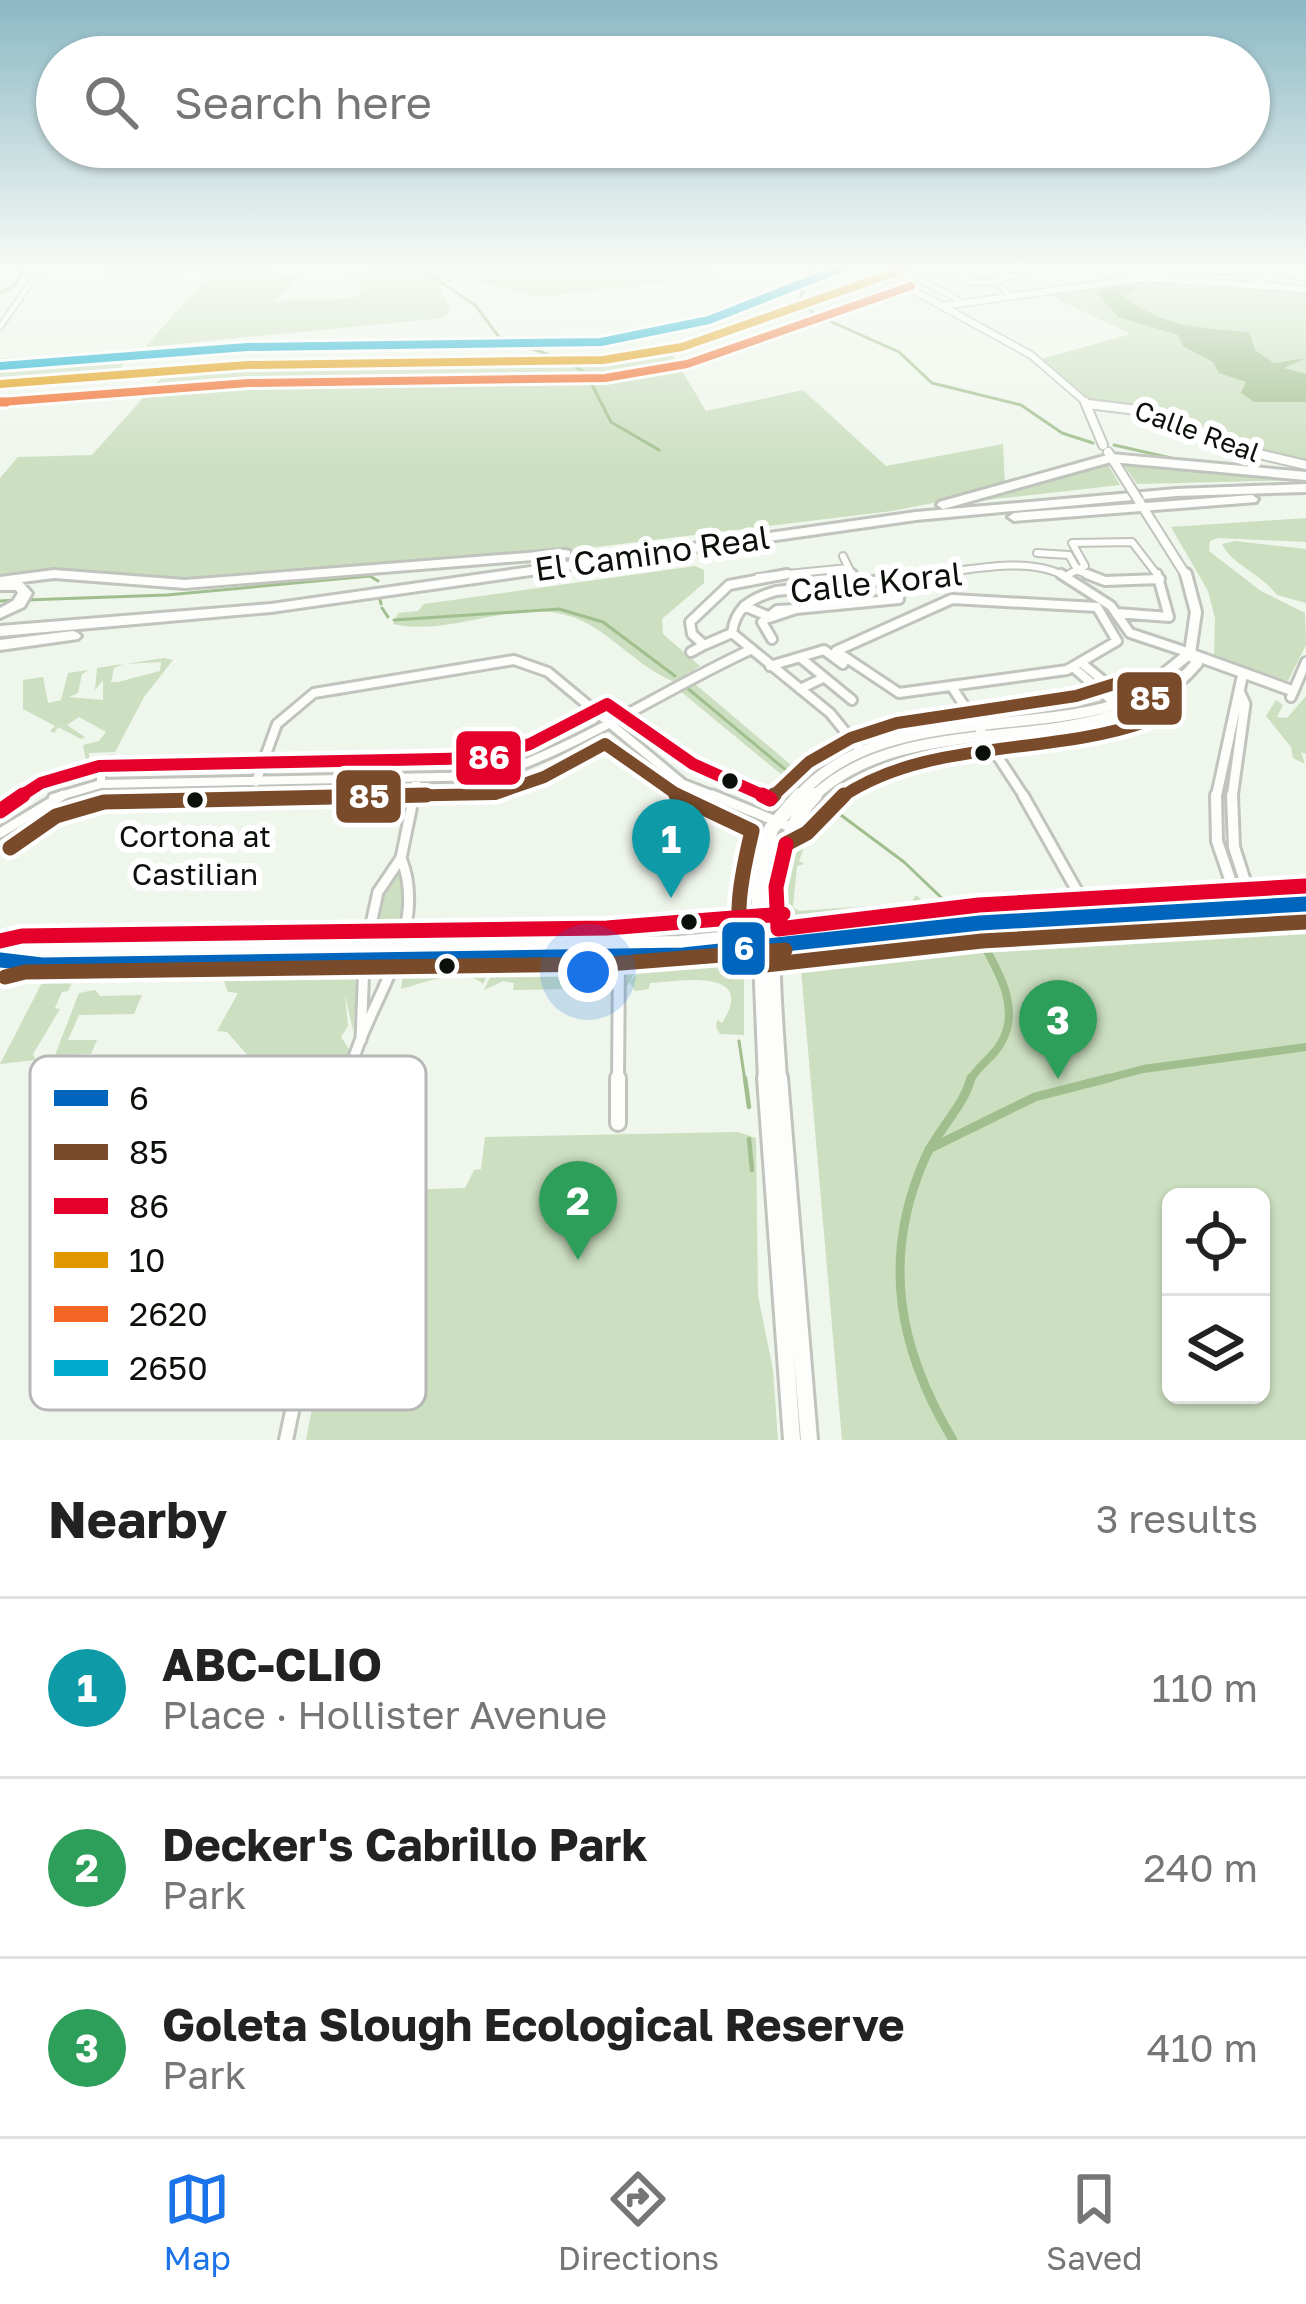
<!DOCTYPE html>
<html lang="en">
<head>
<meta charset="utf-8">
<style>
  body { margin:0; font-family:"Golos Text",sans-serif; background:#f6f6f6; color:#222 }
  .controls { position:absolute; right:36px; bottom:36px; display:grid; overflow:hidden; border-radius:18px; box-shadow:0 3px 9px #0004 }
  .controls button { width:108px; height:108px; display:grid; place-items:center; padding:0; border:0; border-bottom:3px solid #e0e0e0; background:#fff; color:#222; font:60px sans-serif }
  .you { position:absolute; left:588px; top:972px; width:42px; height:42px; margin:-30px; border:9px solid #fff; border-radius:50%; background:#1a73e8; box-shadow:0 0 0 18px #1a73e833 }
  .badge { display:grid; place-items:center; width:78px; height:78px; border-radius:50%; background:#1a73e8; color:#fff; font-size:39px; font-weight:700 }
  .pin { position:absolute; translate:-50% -99px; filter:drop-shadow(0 3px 6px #0008) }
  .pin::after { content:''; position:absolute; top:63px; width:42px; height:36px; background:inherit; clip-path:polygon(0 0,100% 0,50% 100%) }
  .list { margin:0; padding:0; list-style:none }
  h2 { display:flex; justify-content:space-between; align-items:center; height:156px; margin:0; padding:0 48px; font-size:51px }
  h2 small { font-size:39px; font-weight:400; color:#767676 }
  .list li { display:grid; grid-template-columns:78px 1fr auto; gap:36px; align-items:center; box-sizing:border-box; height:180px; padding:0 48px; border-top:3px solid #e0e0e0 }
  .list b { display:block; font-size:45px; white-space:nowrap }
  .list p { margin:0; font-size:39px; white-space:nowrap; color:#767676 }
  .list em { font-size:39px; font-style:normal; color:#767676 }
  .icon { flex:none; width:66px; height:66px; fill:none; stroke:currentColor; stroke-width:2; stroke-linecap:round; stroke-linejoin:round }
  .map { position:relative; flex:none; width:1306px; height:1440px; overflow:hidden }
  .search { position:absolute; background:#fff; box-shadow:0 3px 9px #0004; left:36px; right:36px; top:36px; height:132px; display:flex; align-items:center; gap:30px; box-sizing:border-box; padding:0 42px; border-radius:66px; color:#767676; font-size:45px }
  .sheet { height:696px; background:#fff }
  nav { display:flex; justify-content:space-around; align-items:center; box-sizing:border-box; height:168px; border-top:3px solid #e0e0e0; background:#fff; font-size:33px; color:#767676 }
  nav a { display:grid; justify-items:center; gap:6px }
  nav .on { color:#1a73e8 }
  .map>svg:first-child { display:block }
  .green { fill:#ccdfc0; fill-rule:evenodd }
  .water { fill:#a1bf8e }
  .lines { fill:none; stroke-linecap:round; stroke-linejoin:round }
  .stream-far1 { stroke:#a1bf8e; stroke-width:3 }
  .stream { stroke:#a1bf8e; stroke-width:4.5 }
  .canal-far1 { stroke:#a1bf8e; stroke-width:8 }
  .canal { stroke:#a1bf8e; stroke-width:9 }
  .minor-far4-casing { stroke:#c0c4bd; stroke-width:8 }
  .minor-far3-casing { stroke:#c0c4bd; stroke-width:10 }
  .minor-far2-casing { stroke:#c0c4bd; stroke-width:14 }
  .minor-far1-casing { stroke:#c0c4bd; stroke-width:15 }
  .minor-casing { stroke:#c0c4bd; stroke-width:18 }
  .tertiary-far3-casing { stroke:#c0c4bd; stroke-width:9 }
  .tertiary-far2-casing { stroke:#c0c4bd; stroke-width:15 }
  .tertiary-far1-casing { stroke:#c0c4bd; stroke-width:16 }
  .tertiary-casing { stroke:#c0c4bd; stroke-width:20 }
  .secondary-far4-casing { stroke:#c0c4bd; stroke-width:9 }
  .secondary-far3-casing { stroke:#c0c4bd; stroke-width:12 }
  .secondary-far2-casing { stroke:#c0c4bd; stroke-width:16 }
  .secondary-far1-casing { stroke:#c0c4bd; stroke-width:20 }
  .secondary-casing { stroke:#c0c4bd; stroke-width:22 }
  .motorway-casing { stroke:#c0c4bd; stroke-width:6 }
  .minor-far4 { stroke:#fdfefc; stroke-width:4.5 }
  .minor-far3 { stroke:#fdfefc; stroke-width:6 }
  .minor-far2 { stroke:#fdfefc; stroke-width:8 }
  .minor-far1 { stroke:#fdfefc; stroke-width:9 }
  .minor { stroke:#fdfefc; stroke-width:12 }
  .tertiary-far3 { stroke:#fdfefc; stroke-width:6 }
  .tertiary-far2 { stroke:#fdfefc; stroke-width:9 }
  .tertiary-far1 { stroke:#fdfefc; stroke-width:10 }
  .tertiary { stroke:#fdfefc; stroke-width:14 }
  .secondary-far4 { stroke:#fdfefc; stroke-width:6 }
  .secondary-far3 { stroke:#fdfefc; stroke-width:8 }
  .secondary-far2 { stroke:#fdfefc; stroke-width:10 }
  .secondary-far1 { stroke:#fdfefc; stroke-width:14 }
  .secondary { stroke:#fdfefc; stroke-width:16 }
  .motorway { fill:#fdfefc; fill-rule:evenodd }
  .secondary-bridge-casing { stroke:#c0c4bd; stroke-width:12; stroke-linecap:butt }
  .secondary-bridge { stroke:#fdfefc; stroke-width:8 }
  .bus-1-casing { stroke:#fff; stroke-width:24 }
  .bus-2-far1-casing { stroke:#fff; stroke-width:21 }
  .bus-2-casing { stroke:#fff; stroke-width:24 }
  .bus-3-far1-casing { stroke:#fff; stroke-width:21 }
  .bus-3-casing { stroke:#fff; stroke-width:24 }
  .bus-4-casing { stroke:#fff; stroke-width:14 }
  .bus-5-far1-casing { stroke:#fff; stroke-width:14 }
  .bus-5-casing { stroke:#fff; stroke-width:15 }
  .bus-6-casing { stroke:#fff; stroke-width:14 }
  .bus-1 { stroke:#0065bd; stroke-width:15 }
  .bus-2-far1 { stroke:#7a4b2a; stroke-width:12 }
  .bus-2 { stroke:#7a4b2a; stroke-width:15 }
  .bus-3-far1 { stroke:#e4002b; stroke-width:12 }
  .bus-3 { stroke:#e4002b; stroke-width:15 }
  .bus-4 { stroke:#e09701; stroke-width:8 }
  .bus-5-far1 { stroke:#f26522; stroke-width:8 }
  .bus-5 { stroke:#f26522; stroke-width:9 }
  .bus-6 { stroke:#00a9ce; stroke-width:8 }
  .bus-dot { fill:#0c100a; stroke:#fff; stroke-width:4.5 }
  .labels { text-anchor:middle; stroke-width:12; stroke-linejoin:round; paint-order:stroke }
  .far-street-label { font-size:27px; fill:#0c100a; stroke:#fff }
  .bus-label { font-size:30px; fill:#0c100a; stroke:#fff }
  .street-label { font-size:33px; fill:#0c100a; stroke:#fff }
  .key { fill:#fff; stroke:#b6b7b6; stroke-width:3 }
  .key-label { font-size:33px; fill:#0c100a }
  .line-badge { stroke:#fff; stroke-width:4.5 }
  .badge-label { font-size:33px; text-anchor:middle; font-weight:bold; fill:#fff }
</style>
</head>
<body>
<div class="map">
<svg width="1306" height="1440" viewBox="0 0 1306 1440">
  <rect width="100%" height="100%" fill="#eff6ec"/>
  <path class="green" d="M104,268H262L299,277L274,302C302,296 328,302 358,297L363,287L347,274L374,268H710L716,276L539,297L463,278L439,285L450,311L444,318L145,347L212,272L102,275Z
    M1133,280L1306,290V464L1242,449L1168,416L1088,401L1041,359L1131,334L1038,290Z
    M668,347L706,411L803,390L886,466L1003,444L1005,489L892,511L547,553L204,581L49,571L0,578V478L18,457L92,455L170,368C335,351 502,365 668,347Z
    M130,357L115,374L0,382V358Z
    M1121,461L1299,478L1301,480L1137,484Z
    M1107,463L1120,485L977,501L1049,476Z
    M1306,518V542L1218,538L1210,541L1209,551L1261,591L1305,613L1306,645L1288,681L1214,656L1215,618L1208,591L1171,527Z
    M1235,541L1306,549V603L1277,595C1262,574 1232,565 1222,544Z
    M695,566L704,570V583L662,619L663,634L700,666L675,682C635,667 609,627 566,615C511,600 448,637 393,624L398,613L418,611L424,604Z
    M164,658L173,660L144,697L115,752L89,753V760L114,754L101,762L86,761L83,745L99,741L106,732L79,717L67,725L85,737L81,739L58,727L54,733L50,731L55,726L23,709V680L43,677L48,703L61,700L68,673L89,670L82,674L78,693L69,697L103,700V680L95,690L97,668L123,664L114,668L111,682H118L160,671L161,662L125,664Z
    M695,684L803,775L794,785L679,690Z
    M1306,696V754L1301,752L1305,764L1293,758L1291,747L1266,716L1276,700L1283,705L1277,717L1287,718Z
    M796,833L808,837L799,861L804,864L797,866L793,907L799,911L911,903L916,895L930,908L794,923L799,916L782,911V882Z
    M399,862L406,895L399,931L377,938C367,914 387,884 399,862Z
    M1306,913V1440H842L800,958L956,932ZM1171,1197H1261V1395H1171Z
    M610,962L603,968L614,966L613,989L601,967L597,968L608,981L606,991L588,983L571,989L513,990L514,983L503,981L484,990L493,971H467L488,973L483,984C465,966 419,984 401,989L405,965L449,969Z
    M644,965H725L744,980V1035L720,1034L716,1027L717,1020L722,1023C760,964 669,983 650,983L649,989L635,991L630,982L624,990V966H638L630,982Z
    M352,969L307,976L227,971L262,973L260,981L264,973L316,978L349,973L351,978L359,974L353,1031L345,995L348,1026L341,1037L349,1049L334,1135H328L321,1056L250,1058L227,1032L217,1031L238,993L228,992L224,981L136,972L129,973L177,979L86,978L114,973L91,971Z
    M48,971L75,976L68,991L62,992L55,1008L60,1009L33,1054L36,1060L0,1064Z
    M95,990L100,996L142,995L134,1014L79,1015L68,1040H97L91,1054L55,1055L79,993Z
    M738,1132L756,1138L758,1295L773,1370L778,1440H306L313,1404L386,1397L402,1190L465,1188L474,1170L481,1169L485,1137Z"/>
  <path class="water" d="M1118,283L1136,287L1124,297C1167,328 1199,328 1249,332L1255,350L1274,363L1306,358L1284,368L1306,374V402H1254L1241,393L1246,382L1219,373L1213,362L1183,346L1178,335L1118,317L1095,291Z"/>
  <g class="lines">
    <path class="stream-far1" d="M419,268L475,305L499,337L558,358
      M811,268L800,299L814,314L899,352L932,383L1021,405L1062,433L1093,443
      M0,293L15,285L25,268
      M572,365L586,373L611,422L659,450
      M1114,445L1171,458
      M380,599L381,604
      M26,600L167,595L370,576L378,581
      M0,601L16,600
      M382,608L388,617
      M394,620L559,609L603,622L675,676
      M686,687L799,781
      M822,801L904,862L949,905
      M973,932L982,942
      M739,1041L745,1081"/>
    <path class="stream" d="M745,1078L749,1107
      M749,1139L752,1170"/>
    <path class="canal-far1" d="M970,1081C977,1066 993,1058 1001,1043C1021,1009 999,972 982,942
      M1098,1081L1143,1069L1306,1047"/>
    <path class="canal" d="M929,1149L1035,1097L1109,1078
      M953,1440C898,1349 881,1258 925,1158C938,1129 963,1108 971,1078"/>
    <defs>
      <path id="minor-far4" d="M960,268L916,277L962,302
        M1096,268L1119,280
        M1137,268L1153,278
        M1187,271L1235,272L1277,288
        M971,283L994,282
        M1008,293L995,281L1038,268
        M0,327L41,268"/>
      <path id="minor-far3" d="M1037,553L1069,555L1078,571L1096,577
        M843,556L853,577
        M1069,574L1085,566L1072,543L1132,542L1159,577
        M758,577L848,568
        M912,577C956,573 1027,553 1066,577"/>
      <path id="minor-far2" d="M852,574L857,586
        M1061,574L1111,606L1130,633L1190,653
        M1087,574L1105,581L1160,579
        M952,599L1097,607L1117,641L1067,670L899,693L836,651Z
        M744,606L768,616
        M796,609L899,599
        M1117,613L1169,617L1157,574
        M769,618L796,609L777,610L762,622L772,639
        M732,633L704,645L692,634L690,622L729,585L787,574
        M691,652L704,645
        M802,659L852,700
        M1084,665L1128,701
        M770,666L824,650L843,664
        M1074,668L1118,706
        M952,687L1025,798
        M800,689L823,678
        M1291,697L1306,662
        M860,750L830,713L732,633C735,607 752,598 776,591L943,574
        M101,769V784
        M256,782L277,724L314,693L514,660L548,672L683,784L719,798
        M53,798L101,784L491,776C582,746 663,690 750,650
        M413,798L417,780"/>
      <path id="minor-far1" d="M712,795L788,826
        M1023,795L1085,905
        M0,833L63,795
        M366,947L378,892L401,858L414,795
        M361,1040L364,962
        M348,1081C361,1008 432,935 401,858"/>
      <path id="minor" d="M286,1440L339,1187L349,1078"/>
      <path id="tertiary-far3" d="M1271,268L1306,278
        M942,306L1144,278L1306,289"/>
      <path id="tertiary-far2" d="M1191,654L1293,691
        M1216,798L1243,673
        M1232,798L1245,704L1240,693"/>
      <path id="tertiary-far1" d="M1216,795L1217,841L1236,897
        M1232,795L1234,847L1250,897
        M618,1081L619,957"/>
      <path id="tertiary" d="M618,1123V1078"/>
      <path id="secondary-far4" d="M882,273L1031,355L1089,405
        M0,384L247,365L603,360L682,347L907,268
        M1088,404L1093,405"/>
      <path id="secondary-far3" d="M1085,402L1103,445
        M1088,404L1153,412L1242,450L1306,465
        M1108,452L1127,482
        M1139,501L1187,577"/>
      <path id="secondary-far2" d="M797,798C871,712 1003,733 1104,708C1137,699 1164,674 1190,653
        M812,798C916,697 1106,772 1197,663L1190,653L1196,612L1186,574"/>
      <path id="secondary-far1" d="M7,959L22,954L680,943L1027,909L1306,893
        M0,960L42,965L683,955L980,923L1306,904
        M766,1081L758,885L771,829L800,795
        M779,1081C775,999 755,857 815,795"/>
      <path id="secondary" d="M766,1078L792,1440
        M779,1078L809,1440"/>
      <path id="motorway" d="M1111,454L1306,472V480L1111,462L943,509L937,505L939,502Z
        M1306,484V492L1176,496L916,520L271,612L0,636V626L271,604L916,512L1176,489Z
        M1252,495L1258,499L1256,502L1014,521L1008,517L1014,513Z
        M565,550L570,551V557L185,588L54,578L22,582L32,593L24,607L0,618V608L13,601L18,593L16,590H0V577L54,570L185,580Z
        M73,631L78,633L81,636L78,639L0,650V640Z"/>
    </defs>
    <use href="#minor-far4" class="minor-far4-casing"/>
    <use href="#minor-far3" class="minor-far3-casing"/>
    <use href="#minor-far2" class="minor-far2-casing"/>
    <use href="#minor-far1" class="minor-far1-casing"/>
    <use href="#minor" class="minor-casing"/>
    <use href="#tertiary-far3" class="tertiary-far3-casing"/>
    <use href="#tertiary-far2" class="tertiary-far2-casing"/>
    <use href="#tertiary-far1" class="tertiary-far1-casing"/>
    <use href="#tertiary" class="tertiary-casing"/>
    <use href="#secondary-far4" class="secondary-far4-casing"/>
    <use href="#secondary-far3" class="secondary-far3-casing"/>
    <use href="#secondary-far2" class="secondary-far2-casing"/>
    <use href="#secondary-far1" class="secondary-far1-casing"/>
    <use href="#secondary" class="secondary-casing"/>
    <use href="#motorway" class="motorway-casing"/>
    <use href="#minor-far4" class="minor-far4"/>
    <use href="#minor-far3" class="minor-far3"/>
    <use href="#minor-far2" class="minor-far2"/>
    <use href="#minor-far1" class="minor-far1"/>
    <use href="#minor" class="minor"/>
    <use href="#tertiary-far3" class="tertiary-far3"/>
    <use href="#tertiary-far2" class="tertiary-far2"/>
    <use href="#tertiary-far1" class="tertiary-far1"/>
    <use href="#tertiary" class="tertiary"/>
    <use href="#secondary-far4" class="secondary-far4"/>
    <use href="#secondary-far3" class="secondary-far3"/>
    <use href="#secondary-far2" class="secondary-far2"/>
    <use href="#secondary-far1" class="secondary-far1"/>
    <use href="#secondary" class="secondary"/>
    <use href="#motorway" class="motorway"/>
    <defs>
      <path id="secondary-bridge" d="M1127,482L1139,501"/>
    </defs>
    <use href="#secondary-bridge" class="secondary-bridge-casing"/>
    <use href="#secondary-bridge" class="secondary-bridge"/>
    <defs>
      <path id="bus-1" d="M0,960L42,965L683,955L980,923L1306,904"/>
      <path id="bus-2-far1" d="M280,798L495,794L544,777L605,744L682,798
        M771,798L809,762L851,738L897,723L1076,696L1124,681L1137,684L1152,701L1145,722C1048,756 927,738 840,798"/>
      <path id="bus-2" d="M676,795L752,831C743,870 726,934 756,966L982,941L1306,922
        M770,799L774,795
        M786,844L807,833L844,795
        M10,848L56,816L104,802L426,795
        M5,977L25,972L608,964L785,950"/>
      <path id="bus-3-far1" d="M18,798L41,783L99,766L488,758L530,744L607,704L693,764L769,798"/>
      <path id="bus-3" d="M762,795L770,799
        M0,811L23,795
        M786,844L776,887L778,929L979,905L1305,886
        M0,941L22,936L607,928L783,914"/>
      <path id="bus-4" d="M0,384L247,365L603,360L682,347L907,268"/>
      <path id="bus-5-far1" d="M1,402L248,383L605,378L687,364L911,286"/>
      <path id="bus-5" d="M1,402H6"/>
      <path id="bus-6" d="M0,366L247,347L601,342L709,320L841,268"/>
    </defs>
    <use href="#bus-1" class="bus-1-casing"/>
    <use href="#bus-2-far1" class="bus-2-far1-casing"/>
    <use href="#bus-2" class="bus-2-casing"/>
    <use href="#bus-3-far1" class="bus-3-far1-casing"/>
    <use href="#bus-3" class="bus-3-casing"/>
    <use href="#bus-4" class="bus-4-casing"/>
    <use href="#bus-5-far1" class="bus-5-far1-casing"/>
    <use href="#bus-5" class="bus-5-casing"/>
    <use href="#bus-6" class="bus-6-casing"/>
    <use href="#bus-1" class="bus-1"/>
    <use href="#bus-2-far1" class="bus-2-far1"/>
    <use href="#bus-2" class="bus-2"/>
    <use href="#bus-3-far1" class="bus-3-far1"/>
    <use href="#bus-3" class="bus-3"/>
    <use href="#bus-4" class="bus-4"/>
    <use href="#bus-5-far1" class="bus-5-far1"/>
    <use href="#bus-5" class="bus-5"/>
    <use href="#bus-6" class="bus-6"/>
  </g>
  <linearGradient id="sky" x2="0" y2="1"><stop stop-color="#8bb8c4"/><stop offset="0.57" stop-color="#f8fbf6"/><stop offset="1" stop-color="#f8fbf6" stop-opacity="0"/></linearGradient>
  <rect width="1306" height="469" fill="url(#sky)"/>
  <g class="bus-dot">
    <circle cx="983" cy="753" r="10"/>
    <circle cx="730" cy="781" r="10"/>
    <circle cx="195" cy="800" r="10"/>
    <circle cx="689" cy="922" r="10"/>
    <circle cx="447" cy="966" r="10"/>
  </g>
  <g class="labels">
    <g class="far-street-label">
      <text transform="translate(1197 432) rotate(20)" y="9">Calle Real</text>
    </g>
    <g class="bus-label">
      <text x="195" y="847">Cortona at<tspan x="195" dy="38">Castilian</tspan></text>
    </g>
    <g class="street-label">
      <text transform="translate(652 553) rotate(-8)" y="12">El Camino Real</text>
      <text transform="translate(876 582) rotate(-6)" y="12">Calle Koral</text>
    </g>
  </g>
  <rect x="30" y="1056" width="396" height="354" rx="18" class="key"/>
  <rect x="54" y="1090" width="54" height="16" fill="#0065bd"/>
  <rect x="54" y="1144" width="54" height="16" fill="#7a4b2a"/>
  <rect x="54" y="1198" width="54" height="16" fill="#e4002b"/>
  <rect x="54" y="1252" width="54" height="16" fill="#e09701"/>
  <rect x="54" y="1306" width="54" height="16" fill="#f26522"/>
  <rect x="54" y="1360" width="54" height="16" fill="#00a9ce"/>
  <g class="key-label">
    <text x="129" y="1110">6</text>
    <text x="129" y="1164">85</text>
    <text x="129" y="1218">86</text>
    <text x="129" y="1272">10</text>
    <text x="129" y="1326">2620</text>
    <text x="129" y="1380">2650</text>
  </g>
  <g class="line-badge">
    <rect x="1115" y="670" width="69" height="57" rx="12" fill="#7a4b2a"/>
    <rect x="454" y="729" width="69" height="58" rx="12" fill="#e4002b"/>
    <rect x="334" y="768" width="69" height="57" rx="12" fill="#7a4b2a"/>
    <rect x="720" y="920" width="47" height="57" rx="12" fill="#0065bd"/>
  </g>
  <g class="badge-label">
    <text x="1150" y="710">85</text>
    <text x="489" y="769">86</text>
    <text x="369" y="808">85</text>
    <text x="744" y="960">6</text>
  </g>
</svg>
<div class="controls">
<button><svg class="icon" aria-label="locate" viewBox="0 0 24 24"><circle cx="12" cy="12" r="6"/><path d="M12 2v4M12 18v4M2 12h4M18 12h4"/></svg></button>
<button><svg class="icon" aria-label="layers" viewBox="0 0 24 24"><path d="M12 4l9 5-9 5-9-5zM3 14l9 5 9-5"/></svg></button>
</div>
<div class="you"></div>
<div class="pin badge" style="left:671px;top:898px;background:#0f9aa8">1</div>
<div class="pin badge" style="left:578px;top:1260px;background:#2e9e5b">2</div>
<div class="pin badge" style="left:1058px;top:1079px;background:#2e9e5b">3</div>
<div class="search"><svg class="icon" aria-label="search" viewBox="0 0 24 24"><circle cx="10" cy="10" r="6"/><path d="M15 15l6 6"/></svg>Search here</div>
</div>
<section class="sheet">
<h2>Nearby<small>3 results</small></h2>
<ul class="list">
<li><span class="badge" style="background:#0f9aa8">1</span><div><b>ABC-CLIO</b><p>Place · Hollister Avenue</p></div><em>110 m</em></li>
<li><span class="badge" style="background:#2e9e5b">2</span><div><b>Decker's Cabrillo Park</b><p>Park</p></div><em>240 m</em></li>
<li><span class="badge" style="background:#2e9e5b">3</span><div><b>Goleta Slough Ecological Reserve</b><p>Park</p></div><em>410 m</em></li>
</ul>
</section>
<nav>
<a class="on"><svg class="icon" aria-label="map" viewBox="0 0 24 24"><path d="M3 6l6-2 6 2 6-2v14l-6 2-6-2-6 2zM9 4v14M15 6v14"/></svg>Map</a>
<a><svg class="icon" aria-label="directions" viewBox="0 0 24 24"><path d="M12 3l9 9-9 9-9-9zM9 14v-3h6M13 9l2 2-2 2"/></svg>Directions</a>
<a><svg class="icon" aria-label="saved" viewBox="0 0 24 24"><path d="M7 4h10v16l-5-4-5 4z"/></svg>Saved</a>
</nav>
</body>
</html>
